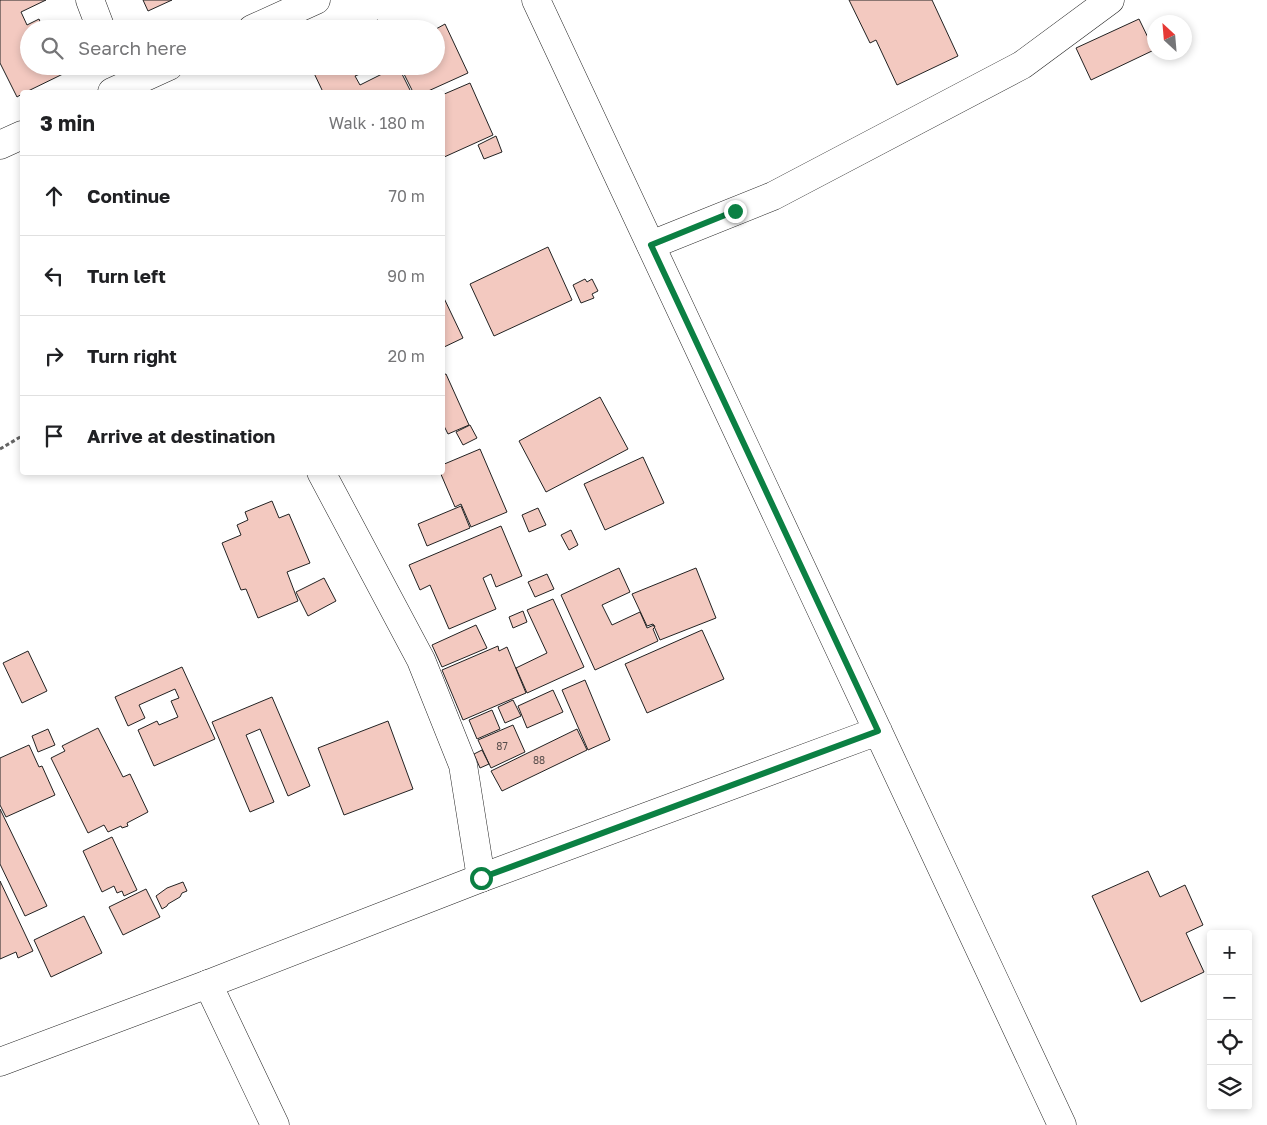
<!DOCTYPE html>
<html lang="en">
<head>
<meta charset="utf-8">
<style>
  body { margin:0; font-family:"Golos Text",sans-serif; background:#f2f2f2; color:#202124 }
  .controls { position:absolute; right:15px; bottom:15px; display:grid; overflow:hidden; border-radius:5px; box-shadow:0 2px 8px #0003 }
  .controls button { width:45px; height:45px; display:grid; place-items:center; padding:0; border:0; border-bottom:1px solid #e0e0e0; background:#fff; color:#202124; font:25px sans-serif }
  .compass { position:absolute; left:1147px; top:15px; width:45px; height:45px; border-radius:50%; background:#fff; box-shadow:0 2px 8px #0003; rotate:334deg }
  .stop { position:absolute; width:15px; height:15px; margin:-11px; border:4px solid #0b8043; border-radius:50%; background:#fff }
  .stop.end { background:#0b8043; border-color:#fff; box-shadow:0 1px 5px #0008 }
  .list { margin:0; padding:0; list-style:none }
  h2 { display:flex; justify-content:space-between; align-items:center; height:65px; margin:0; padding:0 20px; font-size:21px }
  h2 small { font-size:16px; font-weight:400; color:#757577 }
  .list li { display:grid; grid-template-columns:32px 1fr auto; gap:15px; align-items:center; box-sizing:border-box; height:80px; padding:0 20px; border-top:1px solid #e0e0e0 }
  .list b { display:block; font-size:19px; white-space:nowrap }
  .list em { font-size:16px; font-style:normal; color:#757577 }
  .icon { flex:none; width:28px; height:28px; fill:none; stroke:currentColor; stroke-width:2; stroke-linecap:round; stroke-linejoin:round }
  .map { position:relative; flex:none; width:1267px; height:1125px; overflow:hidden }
  .search { position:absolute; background:#fff; box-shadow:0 2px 8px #0003; left:20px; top:20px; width:425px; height:55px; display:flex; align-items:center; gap:12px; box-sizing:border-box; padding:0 18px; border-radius:28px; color:#757577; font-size:19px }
  .panel { position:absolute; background:#fff; box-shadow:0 2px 8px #0003; left:20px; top:90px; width:425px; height:385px; border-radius:5px }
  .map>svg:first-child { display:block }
  .building { fill:#f3c9c0; stroke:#222 }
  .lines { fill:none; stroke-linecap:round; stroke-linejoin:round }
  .street-casing { stroke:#222; stroke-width:29 }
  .secondary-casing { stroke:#222; stroke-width:29 }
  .path { stroke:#646464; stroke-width:3; stroke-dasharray:4 2.5; stroke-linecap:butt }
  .street { stroke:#fff; stroke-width:28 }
  .secondary { stroke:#fff; stroke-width:28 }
  .route { stroke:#0b8043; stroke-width:6 }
  .labels { text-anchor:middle; stroke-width:4; stroke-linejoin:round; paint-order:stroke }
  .number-label { font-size:10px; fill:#564c4a }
</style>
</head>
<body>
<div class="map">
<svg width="1267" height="1125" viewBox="0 0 1267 1125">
  <rect width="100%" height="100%" fill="#fff"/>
  <path class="building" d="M0,0H46L21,12L27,25L39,19L43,29H29V66H62L65,73L26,92H22V94L17,97L0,63Z
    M143,0H172L148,11Z
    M849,0H932L958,56L897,85L876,40L870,43Z
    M1139,19L1154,50L1091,80L1076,48Z
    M378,20L381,29H350Z
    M445,24L468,73L426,92H413L400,66H436V29Z
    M317,66H356L360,74L355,76L360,85L398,66L411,92H323L312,69Z
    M470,83L493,135L442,158V95Z
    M496,136L502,152L484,159L478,145Z
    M548,247L572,300L494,336L470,284Z
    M585,279L587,282L592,279L598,291L592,294L594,298L581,303L573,285Z
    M442,294L463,338L442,348Z
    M446,374L469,425L448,434L442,422V375Z
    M600,397L628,449L546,492L519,441Z
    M470,425L477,438L463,445L456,432Z
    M480,449L507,512L471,527L461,504L455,507L440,472H442V465Z
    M643,457L664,503L605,530L584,484Z
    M272,501L279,518L289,514L310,563L287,572L298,601L258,618L246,589L241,590L222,543L241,535L237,525L248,520L245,512Z
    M461,506L470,528L427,546L418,524Z
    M538,508L546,525L529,532L522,515Z
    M501,526L522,576L496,587L491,574L483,578L496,609L449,629L430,585L420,590L409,565Z
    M571,530L578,545L569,550L561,535Z
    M619,568L630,592L602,605L612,625L640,612L647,628L654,625L655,627L653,629L658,641L595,670L561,595Z
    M696,568L716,618L660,640L653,624L647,626L632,594Z
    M547,574L554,589L535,597L528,582Z
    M324,578L336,601L308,616L296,592Z
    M553,599L584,667L527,693L516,668L547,653L527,610Z
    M523,611L527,622L513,628L509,617Z
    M476,625L487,648L442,667L432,645Z
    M702,630L724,679L647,713L625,664Z
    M498,646L499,651L507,647L526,693L463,720L442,670Z
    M28,651L47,691L22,703L3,663Z
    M182,667L215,739L154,766L138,730L157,721L159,725L178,717L171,701L179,698L175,689L139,705L145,718L128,726L115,697Z
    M585,680L610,740L588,750L562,690Z
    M553,690L563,712L527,728L518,706Z
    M272,697L310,786L288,796L260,729L246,735L274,802L250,812L212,722Z
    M513,700L521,716L505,723L498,707Z
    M492,710L500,729L477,739L469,720Z
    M388,721L413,789L344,815L318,748Z
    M513,725L525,752L491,768L478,740Z
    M98,728L123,777L130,774L148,812L127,823L128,826L122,828L121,826L108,832L104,825L88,833L51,758L65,751L62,746Z
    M48,729L55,745L38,752L32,736Z
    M577,729L587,750L502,791L491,771Z
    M29,745L39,767L42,766L55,795L6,817L0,805V758Z
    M482,750L489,764L480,768L474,754Z
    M0,809L47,906L25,916L0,864Z
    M112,837L137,890L124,896L122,891L117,893L114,886L102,892L83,851Z
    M1148,871L1160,897L1185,885L1203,925L1186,933L1204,972L1141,1002L1092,896Z
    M0,881L33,951L18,958L16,952L0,959Z
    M183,882L187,891L182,893L180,897L168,904L167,906L162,909L156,896L167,888Z
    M146,889L160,917L123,935L109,907Z
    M84,916L102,953L51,977L34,940Z"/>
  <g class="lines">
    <defs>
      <path id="street" d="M90,0L101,29
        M252,29L316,0
        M112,92L169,66
        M0,145L22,135
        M651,245L773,196L1022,65L1110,0
        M321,472L421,660L463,765L481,878
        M208,984L275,1125"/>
      <path id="secondary" d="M536,0L1062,1125
        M0,1062L208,984L481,878L878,731"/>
    </defs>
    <use href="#street" class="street-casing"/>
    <use href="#secondary" class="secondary-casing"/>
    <path class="path" d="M0,449L22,436"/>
    <use href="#street" class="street"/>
    <use href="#secondary" class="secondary"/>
  </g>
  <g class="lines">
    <path class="route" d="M481,878L878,731L651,245L735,211"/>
  </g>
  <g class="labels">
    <g class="number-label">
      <text x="502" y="750">87</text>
      <text x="539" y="764">88</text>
    </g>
  </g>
</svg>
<div class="controls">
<button>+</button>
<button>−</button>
<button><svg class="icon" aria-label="locate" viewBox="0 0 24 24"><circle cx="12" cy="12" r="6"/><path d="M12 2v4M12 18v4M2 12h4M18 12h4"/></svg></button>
<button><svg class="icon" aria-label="layers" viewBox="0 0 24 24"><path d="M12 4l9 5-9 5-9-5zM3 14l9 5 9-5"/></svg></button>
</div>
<svg class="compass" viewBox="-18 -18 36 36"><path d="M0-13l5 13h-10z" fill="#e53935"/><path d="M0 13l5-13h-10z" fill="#757577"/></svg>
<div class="stop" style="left:481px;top:878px"></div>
<div class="stop end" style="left:735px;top:211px"></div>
<div class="search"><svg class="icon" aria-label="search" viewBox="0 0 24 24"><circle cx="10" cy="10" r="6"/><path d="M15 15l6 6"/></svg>Search here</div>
<section class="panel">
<h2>3 min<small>Walk · 180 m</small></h2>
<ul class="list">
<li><svg class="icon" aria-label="ahead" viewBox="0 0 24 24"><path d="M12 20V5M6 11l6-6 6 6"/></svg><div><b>Continue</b></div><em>70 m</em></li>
<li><svg class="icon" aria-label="left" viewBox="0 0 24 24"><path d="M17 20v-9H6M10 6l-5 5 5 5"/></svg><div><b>Turn left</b></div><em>90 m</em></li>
<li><svg class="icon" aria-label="right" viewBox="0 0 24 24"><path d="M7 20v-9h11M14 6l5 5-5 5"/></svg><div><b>Turn right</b></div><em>20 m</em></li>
<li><svg class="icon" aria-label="arrive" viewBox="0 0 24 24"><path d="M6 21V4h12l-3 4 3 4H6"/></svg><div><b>Arrive at destination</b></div></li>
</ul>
</section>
</div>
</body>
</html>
